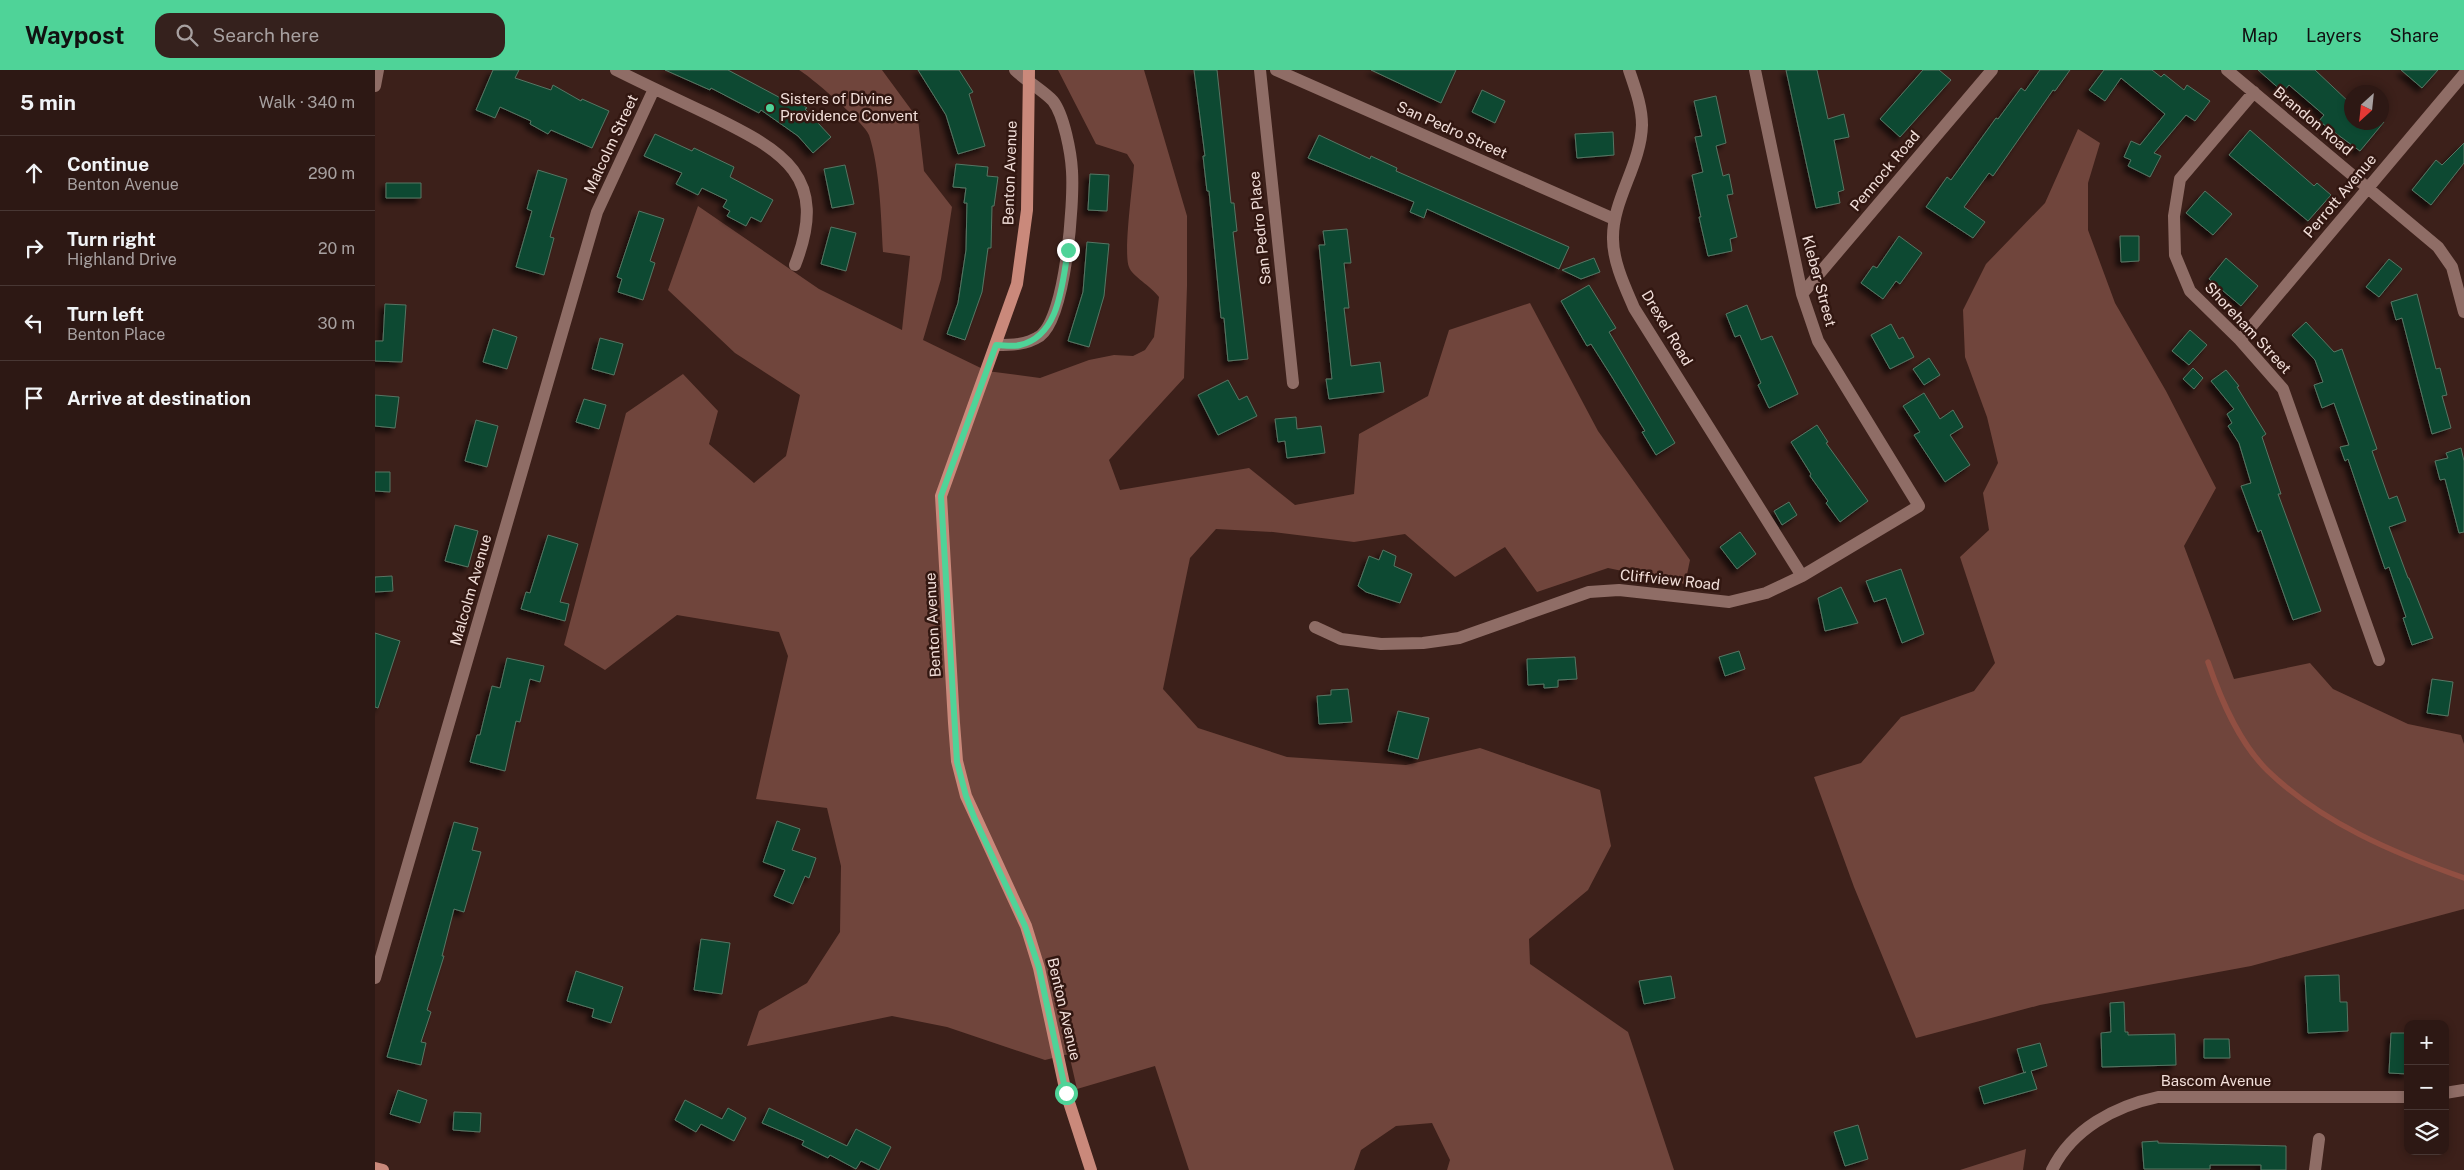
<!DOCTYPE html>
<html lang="en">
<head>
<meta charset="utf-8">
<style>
  body { margin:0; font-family:"Public Sans",sans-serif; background:#35211d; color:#f1f3f6 }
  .controls { position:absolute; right:15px; bottom:15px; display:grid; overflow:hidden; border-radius:10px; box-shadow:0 2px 8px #0003 }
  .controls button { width:45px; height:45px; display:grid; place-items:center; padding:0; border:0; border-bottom:1px solid #483734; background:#2d1814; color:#f1f3f6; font:25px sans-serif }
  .compass { position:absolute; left:1969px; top:15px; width:45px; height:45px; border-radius:50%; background:#2d1814; box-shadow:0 2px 8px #0003; rotate:207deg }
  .stop { position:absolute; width:15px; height:15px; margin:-11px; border:4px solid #4fd398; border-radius:50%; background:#fff }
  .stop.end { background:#4fd398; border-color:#fff; box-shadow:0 1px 5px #0008 }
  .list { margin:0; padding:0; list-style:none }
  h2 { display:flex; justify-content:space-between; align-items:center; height:65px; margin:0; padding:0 20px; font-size:21px }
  h2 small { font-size:16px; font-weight:400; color:#a7a0a0 }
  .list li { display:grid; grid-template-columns:32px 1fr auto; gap:15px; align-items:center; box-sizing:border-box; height:75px; padding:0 20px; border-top:1px solid #483734 }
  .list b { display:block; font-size:19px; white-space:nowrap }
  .list p { margin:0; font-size:16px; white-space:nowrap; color:#a7a0a0 }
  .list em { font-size:16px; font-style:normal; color:#a7a0a0 }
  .icon { flex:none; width:28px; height:28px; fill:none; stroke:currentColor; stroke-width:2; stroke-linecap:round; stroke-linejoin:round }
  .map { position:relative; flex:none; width:2089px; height:1100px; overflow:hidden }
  header { display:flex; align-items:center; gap:30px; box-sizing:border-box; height:70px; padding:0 25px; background:#4fd398; color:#111 }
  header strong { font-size:24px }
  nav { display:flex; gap:28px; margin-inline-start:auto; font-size:18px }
  .search { width:350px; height:45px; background:#35211d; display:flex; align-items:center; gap:12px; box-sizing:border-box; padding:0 18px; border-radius:15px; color:#a7a0a0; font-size:19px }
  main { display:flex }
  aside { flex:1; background:#2d1814 }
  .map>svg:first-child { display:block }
  .green { fill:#70453c }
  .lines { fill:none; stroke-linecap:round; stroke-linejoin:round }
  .stream { stroke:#914f42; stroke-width:5.5 }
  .building { fill:#0d4830; stroke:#567664; filter:url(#shadow) }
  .minor { stroke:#8f6d66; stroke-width:12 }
  .major { stroke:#ca897b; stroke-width:12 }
  .route { stroke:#4fd398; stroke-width:6 }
  .poi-dot { fill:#4fd398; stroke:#321711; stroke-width:2 }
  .labels { text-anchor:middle; stroke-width:5; stroke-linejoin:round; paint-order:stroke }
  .poi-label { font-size:15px; fill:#f2dfda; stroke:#321711; text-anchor:start }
  .street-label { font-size:15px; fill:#f2dfda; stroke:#321711 }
</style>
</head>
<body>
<header>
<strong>Waypost</strong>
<div class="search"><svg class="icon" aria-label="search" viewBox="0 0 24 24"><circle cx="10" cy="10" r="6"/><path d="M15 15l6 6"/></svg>Search here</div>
<nav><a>Map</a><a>Layers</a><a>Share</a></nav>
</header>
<main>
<aside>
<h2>5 min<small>Walk · 340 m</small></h2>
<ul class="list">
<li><svg class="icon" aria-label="ahead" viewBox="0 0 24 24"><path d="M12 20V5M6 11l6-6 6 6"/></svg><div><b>Continue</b><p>Benton Avenue</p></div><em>290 m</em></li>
<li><svg class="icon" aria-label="right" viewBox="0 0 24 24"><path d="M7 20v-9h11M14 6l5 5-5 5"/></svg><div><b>Turn right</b><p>Highland Drive</p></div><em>20 m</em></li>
<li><svg class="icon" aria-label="left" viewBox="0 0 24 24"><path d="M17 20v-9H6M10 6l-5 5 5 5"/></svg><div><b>Turn left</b><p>Benton Place</p></div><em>30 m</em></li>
<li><svg class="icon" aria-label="arrive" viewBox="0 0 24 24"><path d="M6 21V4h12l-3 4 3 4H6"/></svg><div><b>Arrive at destination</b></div></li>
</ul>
</aside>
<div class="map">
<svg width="2089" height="1100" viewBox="0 0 2089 1100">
  <defs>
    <filter id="shadow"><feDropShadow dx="-4.5" dy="4.5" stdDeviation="2.5" flood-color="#0009"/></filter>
  </defs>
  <rect width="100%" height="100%" fill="#3c201a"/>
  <path class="green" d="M424,0H507L543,49L549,101L577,137L566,209L548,270L612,301L665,308L714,290L739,285L758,286L770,280L779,267L784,227C776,216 757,206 754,197C748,183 758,114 759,95L752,84L721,74L683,0H769L812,146V216L809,308L734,390L745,420L874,398L920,435L979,424L984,364L1053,326L1074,260L1155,233L1223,361L1315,490L1310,514L1233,498L1162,522L1130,477L1080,507L1030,464L979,472L898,462L841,459L815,488L788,619L823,658L912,687L1031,695L1105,678L1225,720L1236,776L1213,820L1154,869L1155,894L1253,962L1299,1100H1072L1075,1090L1057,1053L1021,1056L986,1080L979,1100H814L780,996L702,1019L694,984L670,990L572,957L517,946L372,976L384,941L432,913L465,862L466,796L452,738L381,729L413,586L404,562L302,545L230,600L189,575L251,343L308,304L343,341L334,374L379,413L411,386L425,325L360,283L293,220L323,136L444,219L527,260L535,186L508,182C506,146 505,99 494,65C490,53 436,7 424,0Z
    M1703,59L1725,73L1713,113V160L1740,233L1791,321L1841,418L1809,476L1859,609L1935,593L1958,619L2033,654L2086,665L2089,674V839L1876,896L1665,935L1541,968L1479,817L1439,707L1486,693L1526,647L1599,621L1620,593L1585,487L1614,460L1608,423L1623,393L1612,347L1590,287L1588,240L1611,194L1670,133Z
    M1651,1079L1648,1100H1585Z"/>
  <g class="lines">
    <path class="stream" d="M1833,592C1846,630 1864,673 1893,701C1947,753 2019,783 2089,808"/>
  </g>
  <path class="building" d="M118,0H144L140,8L176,20L178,15L206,31L207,29L234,41L217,78L176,60L173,64L155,54L156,51L125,37L120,48L101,40Z
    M290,0H353L413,32L417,27L432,38L430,39L456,67L438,83L423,66L386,40L384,43L336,18L335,20Z
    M543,0H584L598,22L594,24L610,76L583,84L571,45Z
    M819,0H842L856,133H859L862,161L858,162L873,289L853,291L849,248H846L834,121H832L828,86H830Z
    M996,0H1081L1066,33Z
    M1411,0H1442L1453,49L1469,44L1474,67L1459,70L1469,120L1463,122L1465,133L1441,138Z
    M1548,0H1564L1576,10L1525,67L1505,49Z
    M1665,0H1695L1680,21L1678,20L1618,106L1614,103L1589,137L1610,152L1598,168L1551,137L1572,107L1576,110L1621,48L1623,49L1646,18L1650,21Z
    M1729,0H1777L1786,7L1789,4L1809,20L1812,15L1835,31L1820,51L1811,45L1779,83L1786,86L1775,107L1753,96L1756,90L1749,87L1756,71L1765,75L1790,44L1746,8L1730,31L1714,20Z
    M1883,0H1940L1976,34V52H2009L1985,81L1944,51L1949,45L1914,15L1908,22Z
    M2026,0H2063L2047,18Z
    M1107,20L1130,31L1120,53L1097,42Z
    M1341,26L1351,73L1341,76L1348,106L1354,104L1358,124L1352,125L1362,167L1355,169L1357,181L1333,186L1324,147H1326L1317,105L1328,102L1320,67L1327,66L1319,31Z
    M1875,60L1939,116L1942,113L1956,125L1933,151L1854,85Z
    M1238,62L1239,85L1202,88L1200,64Z
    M280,64L317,81L319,78L359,97L355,107L398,130L386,152L376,147L371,156L352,146L355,141L348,137L352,130L327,118L323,125L301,114L307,103L269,86Z
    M944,65L995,89L996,86L1022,98L1021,101L1194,177L1184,199L1052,139L1049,148L1035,142L1039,132L933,88Z
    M2089,73V93L2056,135L2037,120L2061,90L2067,95Z
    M581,94L613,97L612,106L623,107L619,136H617L616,178H613L607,222L590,270L572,264L583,233L591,180L592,133H589L591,118L578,117Z
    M470,95L479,134L457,138L449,99Z
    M163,100L192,109L175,167L179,168L169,205L141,197L157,141L152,139Z
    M715,104L734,105L732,141L713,140Z
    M11,113H46V128H11Z
    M1830,121L1857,144L1838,165L1811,143Z
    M264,141L289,149L275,191L280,193L268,230L243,222L247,209L242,207Z
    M456,157L481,163L471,201L446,194Z
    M972,159L976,193H969L974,238H969L976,296L1005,292L1009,322L954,329L951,309H957L944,175H950L948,161Z
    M1524,166L1547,183L1525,214L1521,211L1508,229L1486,213L1498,196L1502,198Z
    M1745,166H1764V191L1746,192Z
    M712,172L734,174L729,226L714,277L693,271L708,222Z
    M1219,188L1225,202L1206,209L1187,200Z
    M1851,188L1883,216L1866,236L1834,209Z
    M2014,189L2027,199L2004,227L1991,217Z
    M1214,215L1241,258L1234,262L1300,373L1281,385L1267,362L1270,361L1237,307L1216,274L1212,276L1186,231Z
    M2042,224L2061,299L2065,298L2072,325L2067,326L2076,358L2057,364L2027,248L2021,250L2016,232Z
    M10,234L31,235L27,292L0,291V271H8Z
    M1372,235L1386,270L1397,266L1423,324L1394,338L1383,315L1386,313L1365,265L1360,267L1351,244Z
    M1931,252L1959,282L1967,279L2002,379L1997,381L2014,429L2022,426L2031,451L2014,457L2033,508H2034L2058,568L2037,575L2028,548L2031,547L2014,497L2010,499L1973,389L1970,391L1965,377L1974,375L1959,333L1947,338L1939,315L1948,312L1940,290L1917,265Z
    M1516,254L1524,269L1528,267L1539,287L1515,299L1496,265Z
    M118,259L142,267L132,299L108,292Z
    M1815,260L1832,275L1814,295L1797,281Z
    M225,268L248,274L239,305L217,299Z
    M1554,288L1565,305L1549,315L1538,299Z
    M1818,298L1828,308L1819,319L1808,309Z
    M1851,300L1864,316L1862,317L1891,364L1887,367L1906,424H1903L1946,541L1918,550L1886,460L1883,462L1866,416L1876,413L1864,373L1853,356L1857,353L1852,344L1859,339L1836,311Z
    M853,310L864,330L872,326L882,346L843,365L823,325Z
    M1549,323L1565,349L1578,340L1588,357L1575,365L1595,395L1570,412L1539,365L1545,362L1528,336Z
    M0,325L24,327L20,358L0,356Z
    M209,329L231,335L224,359L201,352Z
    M921,347L922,359L946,356L950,383L912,388L910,371L903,372L900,349Z
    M101,350L123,356L112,397L90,391Z
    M1442,355L1453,372L1451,373L1493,431L1465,452L1451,433L1453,431L1435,406L1436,404L1416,372Z
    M2086,378L2089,391V462L2084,463L2070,409L2065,410L2060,391L2073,388L2071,383Z
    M0,402H15V422L0,421Z
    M1414,432L1422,445L1407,455L1399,441Z
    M80,455L103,461L93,497L70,491Z
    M1365,462L1381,484L1362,499L1345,477Z
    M173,465L203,474L185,532L194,534L190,551L146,539L151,522L155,523Z
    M1008,480L1021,486L1019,496L1037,504L1025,533L991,522L983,516L994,486L1004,490Z
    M1526,499L1549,564L1527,573L1511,528L1499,532L1491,511Z
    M17,506L18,521L0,522V507Z
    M1466,517L1483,553L1450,561L1443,528Z
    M0,563L25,571L3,638L0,637Z
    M1364,581L1370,599L1350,606L1344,587Z
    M1200,587L1202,609L1183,610V617L1169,618V614L1153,615L1152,589Z
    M132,588L169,596L165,612L155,609L145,652L141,651L130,701L95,692L102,665H105L117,616L125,618Z
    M2057,609L2078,612L2073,646L2052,643Z
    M973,619L977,652L944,654L942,626L956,625V620Z
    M1023,641L1054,648L1043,689L1013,681Z
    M402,751L425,759L417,780L441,788L434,808L430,806L418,834L399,826L410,800L388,792Z
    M79,752L103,758L97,780L106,782L89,842L79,839L67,886H69L52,940L56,942L46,972L51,973L46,995L12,987Z
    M326,869L355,873L347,924L319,920Z
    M201,901L248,917L236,953L217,947L219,939L192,931Z
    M1964,905L1965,932H1972L1973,961L1933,963L1930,906Z
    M1296,906L1300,928L1269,934L1264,911Z
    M1749,932L1750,962H1753V965L1800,964L1801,995L1727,997L1726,963L1736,962L1735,933Z
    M2016,963H2033V1004L2014,1003Z
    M1829,969H1854L1855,988H1829Z
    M1665,973L1672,996L1656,1001L1662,1019L1609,1034L1604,1017L1651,1002L1649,1003L1642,979Z
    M23,1020L52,1030L45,1053L15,1044Z
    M310,1030L347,1049L353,1038L371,1048L359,1071L326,1054L321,1062L300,1050Z
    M394,1038L472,1076L481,1059L516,1077L504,1100L486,1091L481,1099L455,1085L453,1088L427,1075L429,1071L387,1053Z
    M79,1042L106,1043L105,1062L78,1060Z
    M1483,1055L1493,1089L1470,1096L1459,1062Z
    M1783,1071V1073L1911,1076V1100H1886V1095H1835V1099H1769L1767,1072Z"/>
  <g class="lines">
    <path class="minor" d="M241,0C273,16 305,31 337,46C408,81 455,106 420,195
      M885,0L918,313
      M901,0L1239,149
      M1254,0C1260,18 1267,36 1267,55C1266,95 1237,130 1238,169C1238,192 1250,217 1259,238L1427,506
      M1852,0L2063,177L2077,197L2089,242
      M0,16L3,0
      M1879,22L1805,109L1799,146L1800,185L1815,221L1865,270L1908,319L2004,590
      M1427,224L1617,0
      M1865,270L2089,4
      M621,275C637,275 651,275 665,266C691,247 699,132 697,101C696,83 689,45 678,31C670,22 650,10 640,0
      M940,557L966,569L1006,574L1048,573L1084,568L1214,522L1244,520L1354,532L1391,523L1427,506L1544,436L1443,271L1427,224L1380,0
      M0,908L222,142L279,19
      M2070,1023L2089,1020
      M1677,1100C1697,1059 1740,1036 1783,1027H2033
      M1940,1100L1944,1069"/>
    <path class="major" d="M654,0L652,140L642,214L566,426L579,653L582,691L591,726L651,856L664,898L691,1023L716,1100
      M0,1098L8,1100"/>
  </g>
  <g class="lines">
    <path class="route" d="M691,1023L664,898L650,856L599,747L591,726L582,692L566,426L621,275C628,275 638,277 645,275C685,266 687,213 693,180"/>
  </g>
  <circle class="poi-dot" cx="395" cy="38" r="5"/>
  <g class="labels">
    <g class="poi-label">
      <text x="405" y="34">Sisters of Divine<tspan x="405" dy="17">Providence Convent</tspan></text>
    </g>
    <g class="street-label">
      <text transform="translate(1938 51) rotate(40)" y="5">Brandon Road</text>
      <text transform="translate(1077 60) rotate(24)" y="5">San Pedro Street</text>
      <text transform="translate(236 74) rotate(-65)" y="5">Malcolm Street</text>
      <text transform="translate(1510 101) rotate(-50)" y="5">Pennock Road</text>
      <text transform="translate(635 103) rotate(-88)" y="5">Benton Avenue</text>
      <text transform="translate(1965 126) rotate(-50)" y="5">Perrott Avenue</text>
      <text transform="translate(885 158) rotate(-96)" y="5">San Pedro Place</text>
      <text transform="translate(1444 211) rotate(75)" y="5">Kleber Street</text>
      <text transform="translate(1292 258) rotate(59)" y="5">Drexel Road</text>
      <text transform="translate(1873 258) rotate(47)" y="5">Shoreham Street</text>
      <text transform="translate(1295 510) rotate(6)" y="5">Cliffview Road</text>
      <text transform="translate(96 520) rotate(-74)" y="5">Malcolm Avenue</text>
      <text transform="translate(558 555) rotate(-93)" y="5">Benton Avenue</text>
      <text transform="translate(689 939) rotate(77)" y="5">Benton Avenue</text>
      <text x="1841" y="1016">Bascom Avenue</text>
    </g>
  </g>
</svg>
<div class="controls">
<button>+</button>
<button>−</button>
<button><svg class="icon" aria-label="layers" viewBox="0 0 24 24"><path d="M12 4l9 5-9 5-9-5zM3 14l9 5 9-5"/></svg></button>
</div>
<svg class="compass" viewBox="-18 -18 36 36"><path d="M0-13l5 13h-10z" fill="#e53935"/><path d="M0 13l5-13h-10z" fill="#a7a0a0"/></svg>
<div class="stop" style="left:691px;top:1023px"></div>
<div class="stop end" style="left:693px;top:180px"></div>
</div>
</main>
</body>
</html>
